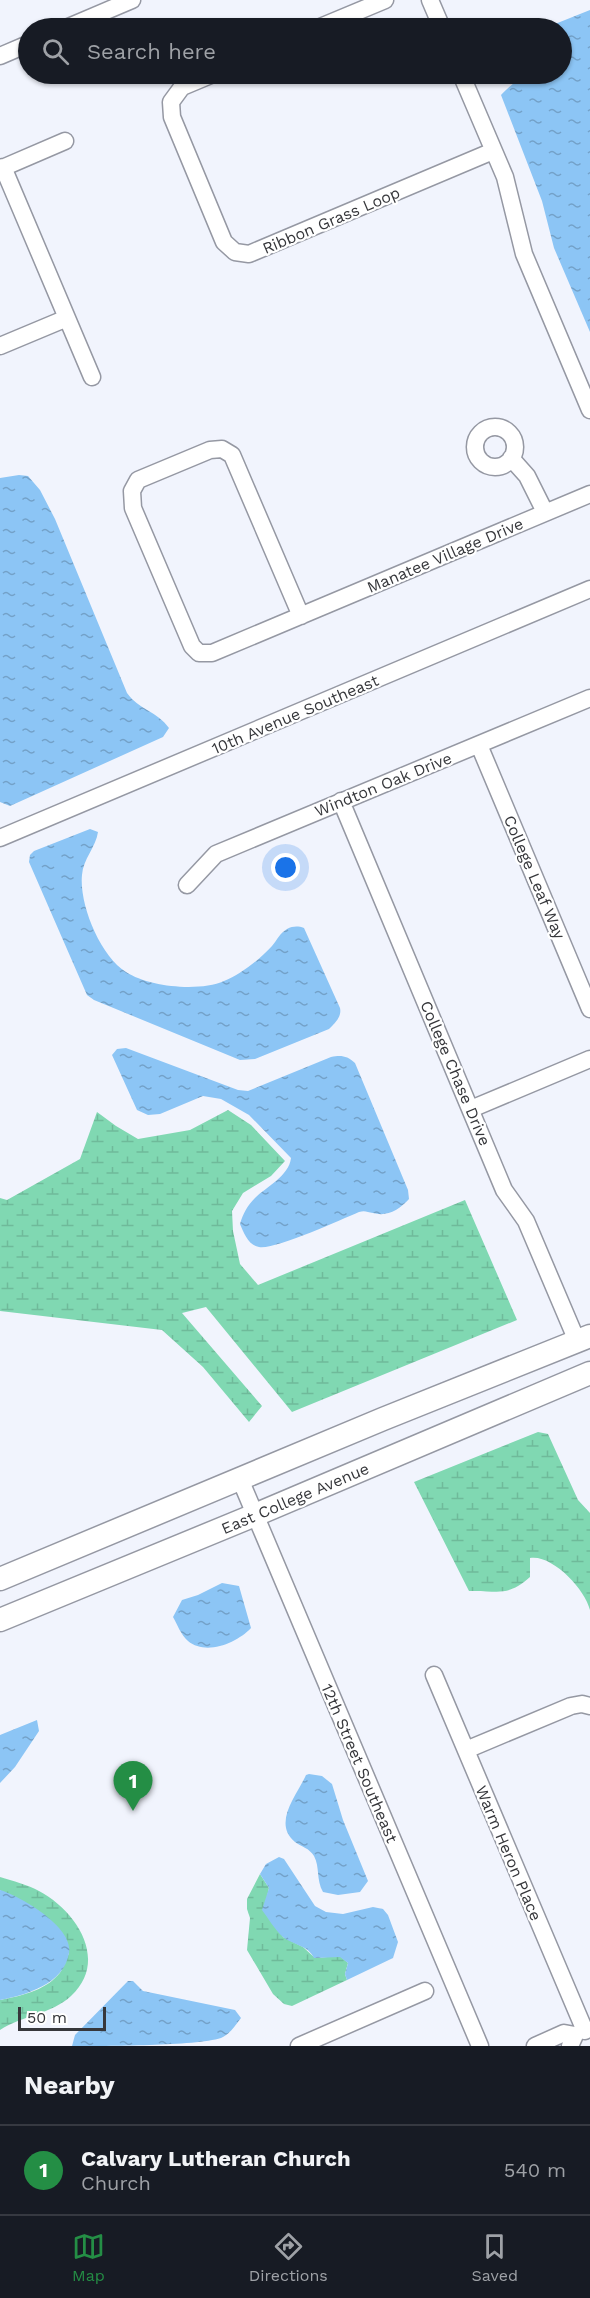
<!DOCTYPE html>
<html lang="en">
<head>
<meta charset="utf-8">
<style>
  body { margin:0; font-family:"Work Sans",sans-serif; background:#20242c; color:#f1f3f6 }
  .scale { position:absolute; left:18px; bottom:15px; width:88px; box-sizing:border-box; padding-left:6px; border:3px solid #36373b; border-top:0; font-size:16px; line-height:21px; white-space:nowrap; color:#36373b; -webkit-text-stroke:4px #fff; paint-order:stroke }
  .you { position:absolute; left:286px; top:868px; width:21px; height:21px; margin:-15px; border:4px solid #fff; border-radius:50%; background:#1a73e8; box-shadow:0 0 0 9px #1a73e833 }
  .badge { display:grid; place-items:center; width:39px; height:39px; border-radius:50%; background:#248e45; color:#fff; font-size:20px; font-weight:700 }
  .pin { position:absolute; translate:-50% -50px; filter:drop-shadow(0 2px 3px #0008) }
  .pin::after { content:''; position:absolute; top:32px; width:21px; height:18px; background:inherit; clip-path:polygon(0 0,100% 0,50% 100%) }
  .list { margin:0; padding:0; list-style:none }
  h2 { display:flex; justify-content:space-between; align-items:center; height:78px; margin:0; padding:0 24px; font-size:26px }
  h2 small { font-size:20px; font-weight:400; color:#9ea1a6 }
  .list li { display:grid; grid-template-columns:39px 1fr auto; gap:18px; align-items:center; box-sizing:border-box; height:90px; padding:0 24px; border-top:2px solid #363941 }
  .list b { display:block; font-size:22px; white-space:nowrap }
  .list p { margin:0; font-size:20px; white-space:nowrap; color:#9ea1a6 }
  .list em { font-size:20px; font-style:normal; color:#9ea1a6 }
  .icon { flex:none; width:33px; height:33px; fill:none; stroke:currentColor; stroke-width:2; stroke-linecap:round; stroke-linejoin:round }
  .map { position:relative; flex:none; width:590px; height:2046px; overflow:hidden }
  .search { position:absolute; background:#171b24; box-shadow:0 2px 4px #0004; left:18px; right:18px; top:18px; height:66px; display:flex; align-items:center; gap:15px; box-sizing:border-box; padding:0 21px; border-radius:33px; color:#9ea1a6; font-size:22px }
  .sheet { height:168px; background:#171b24 }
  nav { display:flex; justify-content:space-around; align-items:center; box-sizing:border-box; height:84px; border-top:2px solid #363941; background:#171b24; font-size:16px; color:#9ea1a6 }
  nav a { display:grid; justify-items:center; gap:3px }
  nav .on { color:#248e45 }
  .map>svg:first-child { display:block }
  .wetland { fill:url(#wetland-marsh) }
  .water { fill:url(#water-ripples) }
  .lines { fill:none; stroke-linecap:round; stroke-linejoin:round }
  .minor-casing { stroke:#9598a3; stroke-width:19 }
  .major-casing { stroke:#9598a3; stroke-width:25 }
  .minor { stroke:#fff; stroke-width:16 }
  .major { stroke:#fff; stroke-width:22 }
  .labels { text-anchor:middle; stroke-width:4.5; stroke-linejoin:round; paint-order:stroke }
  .street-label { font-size:16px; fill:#36373b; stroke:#fff }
</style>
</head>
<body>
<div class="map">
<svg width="590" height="2046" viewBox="0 0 590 2046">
  <defs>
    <pattern id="wetland-marsh" width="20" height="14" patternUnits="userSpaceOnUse" patternTransform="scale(1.5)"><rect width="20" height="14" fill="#80d8b2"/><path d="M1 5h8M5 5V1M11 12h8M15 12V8" fill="none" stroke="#6fba9a"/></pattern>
    <pattern id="water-ripples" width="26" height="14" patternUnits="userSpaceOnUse" patternTransform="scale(1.5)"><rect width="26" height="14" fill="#8cc5f5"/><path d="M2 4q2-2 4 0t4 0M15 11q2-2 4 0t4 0" fill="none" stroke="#73a1c8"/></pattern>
  </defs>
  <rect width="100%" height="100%" fill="#f1f4fd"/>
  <path class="wetland" d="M228,1110L251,1125L285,1161L271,1176L243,1193L232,1211L233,1231L240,1264L258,1285L465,1200L517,1320L292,1412L206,1307L182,1313L262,1406L249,1422L203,1367L162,1330L0,1311V1198L7,1200L80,1159L97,1112L116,1126L138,1139L190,1130Z
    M538,1432L548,1434L578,1500L590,1513V1610C585,1589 552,1554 530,1558V1577C506,1598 498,1590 469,1591L414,1482Z
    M260,1874L269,1888L267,1897L283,1937L303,1947L315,1958L340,1956L348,1963L345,1974L347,1980L292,2006L284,2004L273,1994L247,1950L250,1918L247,1909V1899Z
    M0,1877C13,1881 28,1885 39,1891C77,1911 109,1961 71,1996C52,2014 21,2016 0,2030V2000C20,1996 44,1991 58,1975C63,1970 66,1960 69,1953L0,1890Z"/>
  <path class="water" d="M590,10V332L554,248L542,201L501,95C524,71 530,74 562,74V28H545Z
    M19,475L28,476L40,490L55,519L127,693C138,709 158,712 169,728L163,737L10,806L0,802V478Z
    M90,829L98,832C96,847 83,859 82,875C79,904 100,956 126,972C149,987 199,992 224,981C241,974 259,960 272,946C277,940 280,933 287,929C293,926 298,926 304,928L340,1008C342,1017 335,1023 329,1029L255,1059L240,1060L94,1000L87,995L29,862L30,855L34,851Z
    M126,1048L238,1090L248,1091L331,1057C342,1055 347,1056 355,1063L408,1190L409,1199C399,1210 387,1217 373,1213C367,1212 365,1210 359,1212C340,1220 275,1250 259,1247C248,1245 244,1233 240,1224C243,1214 247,1206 255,1198C266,1187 289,1176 291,1158L249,1115L221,1099L203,1096L160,1114L148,1115L137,1110L112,1055L117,1049Z
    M222,1583L239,1586L251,1628C237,1643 206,1656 188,1641C181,1635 177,1624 173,1617L182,1600L198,1595Z
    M37,1720L39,1731L15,1767L0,1783V1735Z
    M309,1774L322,1776L332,1784L343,1820L368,1881L360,1892L338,1895L323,1892C316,1880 320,1867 314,1856C309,1848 302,1847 295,1842C272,1823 297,1795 306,1775Z
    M279,1857L284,1859L315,1906L326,1912L343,1914L373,1907L383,1909L388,1915L398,1942L393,1958L347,1980L345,1974L348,1963L340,1957L314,1958C308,1945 293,1945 283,1937C275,1930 268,1918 262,1910L269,1888L260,1874L266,1864Z
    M0,1890C20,1896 74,1927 69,1953C64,1984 26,1995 0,2000Z
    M128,1981H133L143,1991L235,2010L241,2018C235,2026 230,2034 221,2038C195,2046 106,2046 72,2046L75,2035Z"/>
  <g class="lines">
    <defs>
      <path id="minor" d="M430,0L442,28
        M66,28L132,0
        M318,28L385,0
        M0,56L28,44
        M213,74L182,87L171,102L172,117L224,242L235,252L249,254L493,151
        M461,74L505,177L524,254L590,410
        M3,167L92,377
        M0,169L65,141
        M0,346L67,318
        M475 447a20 20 0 1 1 40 0a20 20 0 1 1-40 0Z
        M511,458L527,476L545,512
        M301,616L232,455L222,449L210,450L138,480L132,491L133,508L192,646L199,653H212L590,494
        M479,745L590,1009
        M341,801L504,1190L526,1221L577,1341
        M0,838L590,589
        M187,885L216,854L590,698
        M471,1109L590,1059
        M240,1479L480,2046
        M434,1675L585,2031
        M466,1750L571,1706L582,1704L590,1706
        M299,2046L425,1991
        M535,2046L564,2033L575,2035L570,2046"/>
      <path id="major" d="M0,1579L383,1419L590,1336
        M0,1620L255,1515L590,1373"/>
    </defs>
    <use href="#minor" class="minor-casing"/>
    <use href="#major" class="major-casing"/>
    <use href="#minor" class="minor"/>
    <use href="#major" class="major"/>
  </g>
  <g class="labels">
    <g class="street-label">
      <text transform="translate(331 220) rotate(-23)" y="6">Ribbon Grass Loop</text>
      <text transform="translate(445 555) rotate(-23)" y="6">Manatee Village Drive</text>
      <text transform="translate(295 714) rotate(-23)" y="6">10th Avenue Southeast</text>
      <text transform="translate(383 784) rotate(-22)" y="6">Windton Oak Drive</text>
      <text transform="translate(535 877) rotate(67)" y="6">College Leaf Way</text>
      <text transform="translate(456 1073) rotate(67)" y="6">College Chase Drive</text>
      <text transform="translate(295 1498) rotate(-23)" y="6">East College Avenue</text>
      <text transform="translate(360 1763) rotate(67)" y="6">12th Street Southeast</text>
      <text transform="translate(509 1853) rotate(67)" y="6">Warm Heron Place</text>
    </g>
  </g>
</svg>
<div class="scale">50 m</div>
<div class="you"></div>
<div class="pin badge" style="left:133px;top:1811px">1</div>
<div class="search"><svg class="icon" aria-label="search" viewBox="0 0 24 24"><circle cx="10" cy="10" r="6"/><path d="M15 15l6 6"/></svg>Search here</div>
</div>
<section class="sheet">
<h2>Nearby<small></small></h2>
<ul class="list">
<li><span class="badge">1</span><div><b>Calvary Lutheran Church</b><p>Church</p></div><em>540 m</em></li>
</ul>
</section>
<nav>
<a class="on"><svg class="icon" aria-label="map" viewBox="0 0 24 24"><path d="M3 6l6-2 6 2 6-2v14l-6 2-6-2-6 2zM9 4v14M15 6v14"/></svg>Map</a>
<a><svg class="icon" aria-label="directions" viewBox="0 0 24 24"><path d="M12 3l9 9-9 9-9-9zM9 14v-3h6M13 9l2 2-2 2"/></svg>Directions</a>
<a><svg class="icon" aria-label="saved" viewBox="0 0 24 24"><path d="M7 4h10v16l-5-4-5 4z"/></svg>Saved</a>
</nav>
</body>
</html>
